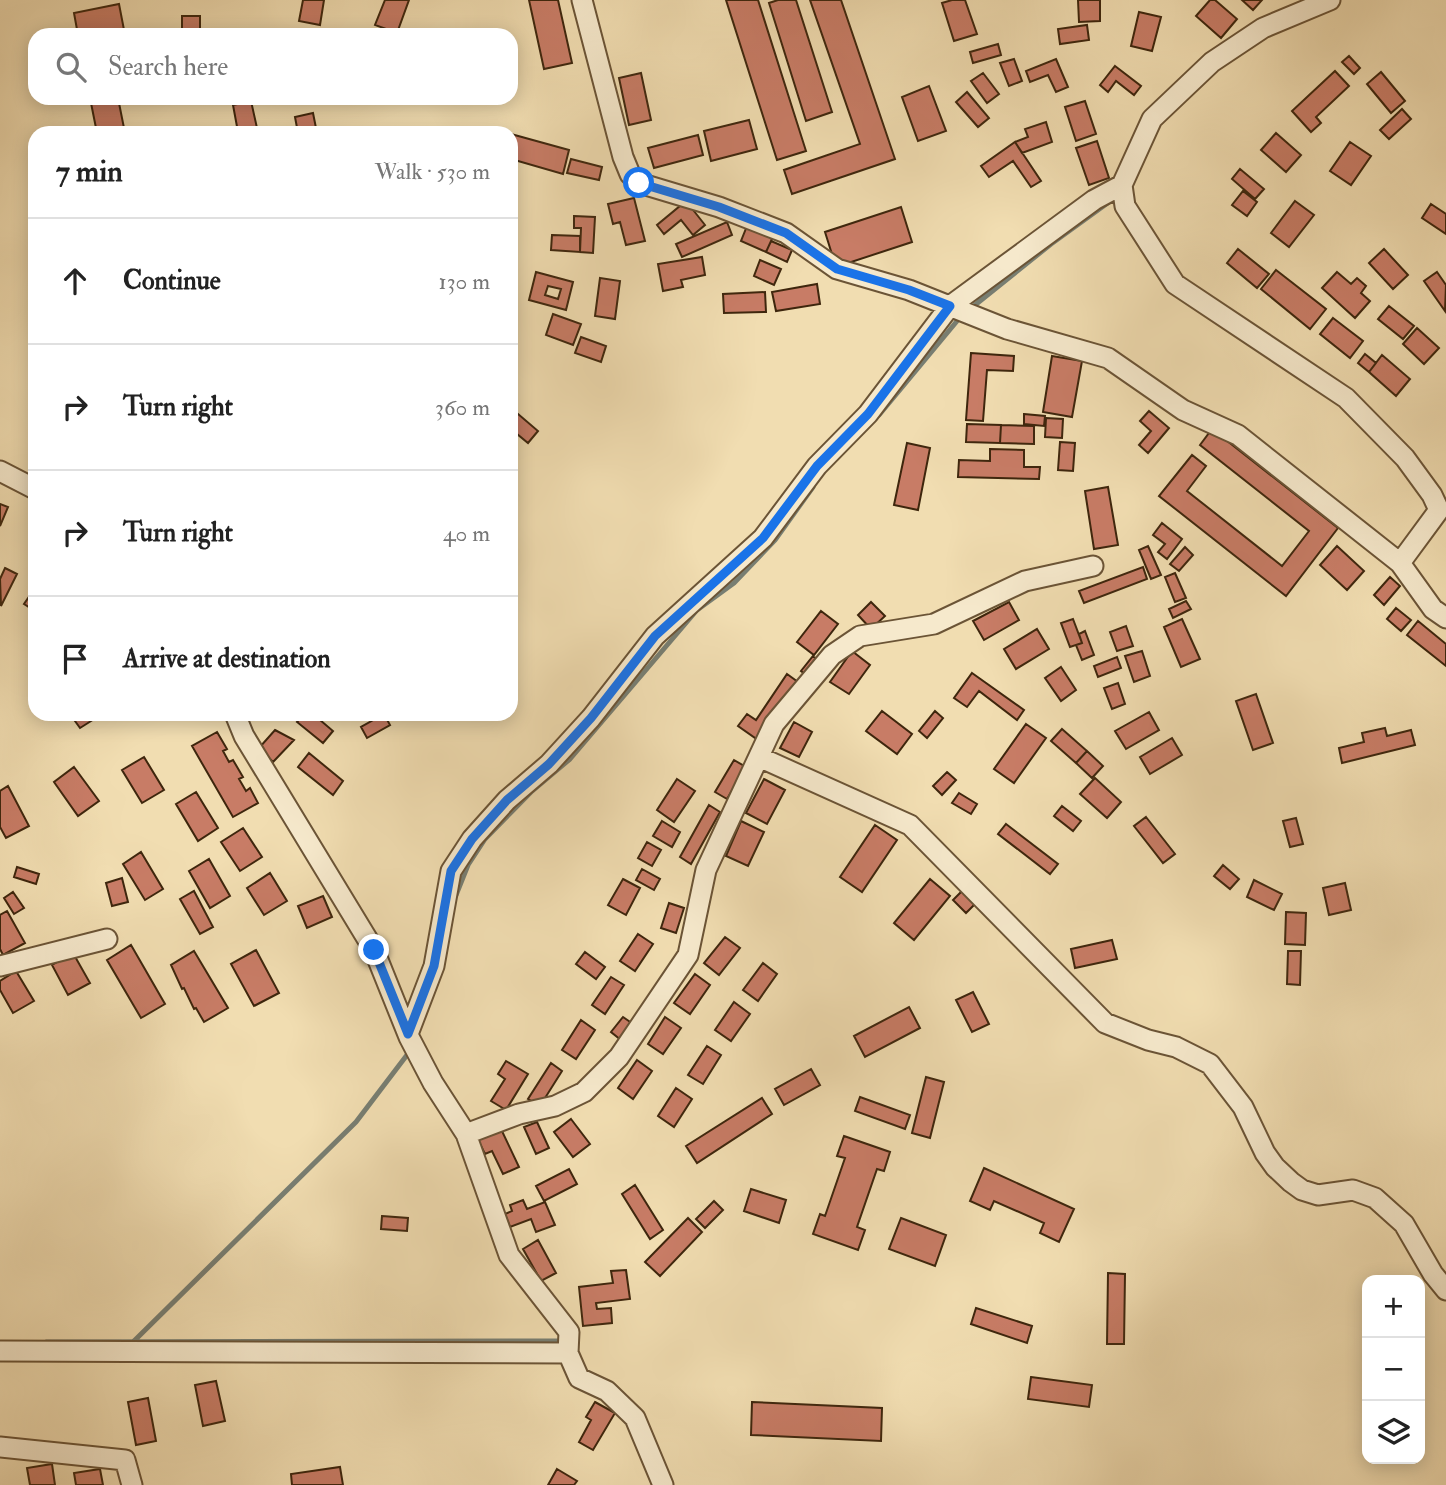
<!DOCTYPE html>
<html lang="en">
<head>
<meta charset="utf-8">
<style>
  body { margin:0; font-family:"IM FELL Double Pica",serif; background:#f6f6f6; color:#222 }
  .controls { position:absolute; right:21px; bottom:21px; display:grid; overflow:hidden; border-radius:14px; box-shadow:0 4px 18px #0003 }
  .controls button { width:63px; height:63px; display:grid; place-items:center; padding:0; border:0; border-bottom:2px solid #e0e0e0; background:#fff; color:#222; font:35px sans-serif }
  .stop { position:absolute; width:21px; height:21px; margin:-16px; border:5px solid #1a73e8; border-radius:50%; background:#fff }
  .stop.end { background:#1a73e8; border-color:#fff; box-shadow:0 2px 7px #0008 }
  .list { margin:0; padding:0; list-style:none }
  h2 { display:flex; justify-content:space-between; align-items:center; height:91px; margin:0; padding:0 28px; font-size:30px }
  h2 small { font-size:23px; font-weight:400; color:#767676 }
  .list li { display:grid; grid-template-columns:46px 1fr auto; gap:21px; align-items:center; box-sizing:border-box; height:126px; padding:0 28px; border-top:2px solid #e0e0e0 }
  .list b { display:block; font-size:26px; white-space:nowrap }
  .list em { font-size:23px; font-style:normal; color:#767676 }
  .icon { flex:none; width:38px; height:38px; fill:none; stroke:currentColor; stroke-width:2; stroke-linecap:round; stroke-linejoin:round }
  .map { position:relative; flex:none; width:1446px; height:1485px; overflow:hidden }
  .search { position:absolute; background:#fff; box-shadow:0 4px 18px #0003; left:28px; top:28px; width:490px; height:77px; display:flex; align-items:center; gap:18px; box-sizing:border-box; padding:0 24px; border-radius:21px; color:#767676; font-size:26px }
  .panel { position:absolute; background:#fff; box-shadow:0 4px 18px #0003; left:28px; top:126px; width:490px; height:595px; border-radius:21px }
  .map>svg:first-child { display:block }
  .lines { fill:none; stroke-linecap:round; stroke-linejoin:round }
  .stream { stroke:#787e72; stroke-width:5 }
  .building { fill:#c87c66; stroke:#3e260d; stroke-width:2; fill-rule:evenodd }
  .minor-casing { stroke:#6b5436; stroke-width:23 }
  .minor { stroke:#f6e9cc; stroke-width:19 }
  .route { stroke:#1a73e8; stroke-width:9 }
</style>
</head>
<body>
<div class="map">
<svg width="1446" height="1485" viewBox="0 0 1446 1485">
  <rect width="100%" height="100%" fill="#f1ddb1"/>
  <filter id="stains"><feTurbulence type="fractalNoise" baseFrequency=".00286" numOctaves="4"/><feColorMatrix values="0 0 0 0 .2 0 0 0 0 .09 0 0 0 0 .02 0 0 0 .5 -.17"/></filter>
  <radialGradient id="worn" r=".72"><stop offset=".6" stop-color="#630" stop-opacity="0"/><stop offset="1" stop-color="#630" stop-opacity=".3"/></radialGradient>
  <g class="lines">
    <path class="stream" d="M970,309L1051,244L1109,202
      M879,415L962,315
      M456,895L468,865L485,839L532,791L570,759L697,610L734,583L775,540L813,487
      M134,1341L356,1122L410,1051
      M46,1342L558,1341"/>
  </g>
  <path class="building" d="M303,0H324L320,25L299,21Z
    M385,0H409L397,33L375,25Z
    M529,0H558L572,63L544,69Z
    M726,0H758L806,151L777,160Z
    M778,0H796L832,112L806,121L769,3Z
    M810,0H841L895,159L792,194L784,170L860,144Z
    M952,0H965L977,34L954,41L942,3Z
    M1078,0H1100V21L1079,22Z
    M1210,0H1215L1237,19L1221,38L1196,16Z
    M1242,0H1262L1253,10Z
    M119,4L125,35H78L74,13Z
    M1139,12L1161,17L1152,51L1131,46Z
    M182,16H200V35H182Z
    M1087,25L1089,40L1060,44L1058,29Z
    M998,44L1001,55L973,63L970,52Z
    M1349,56L1360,68L1354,74L1342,62Z
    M1014,59L1022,81L1009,86L1000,63Z
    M1056,59L1068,87L1056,92L1048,75L1030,82L1026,71Z
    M1115,66L1141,86L1134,95L1116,81L1108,92L1100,85Z
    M1335,71L1349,86L1316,117L1321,123L1311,132L1292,111Z
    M1381,72L1405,101L1391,113L1367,84Z
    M641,73L651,120L629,125L619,78Z
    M983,73L999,94L987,103L971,81Z
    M929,86L946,131L918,141L902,97Z
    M967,92L989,118L978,127L956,102Z
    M90,98H118L125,133H97Z
    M251,101L257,128L238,132L233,105Z
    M1085,101L1096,134L1076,141L1065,107Z
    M1402,109L1411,119L1389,139L1380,130Z
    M313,113L317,133H298L295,117Z
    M749,120L757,149L711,161L704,131Z
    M1046,122L1052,142L1022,153L1015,142L1028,137L1025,129Z
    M1276,133L1301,155L1286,172L1261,150Z
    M511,134L569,150L563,174L511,159Z
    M698,135L703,155L654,168L648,148Z
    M1097,141L1109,178L1089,185L1076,148Z
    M1015,142L1041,181L1031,187L1013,161L989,177L981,166Z
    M1350,142L1371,156L1351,185L1330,171Z
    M571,159L602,167L599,180L567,173Z
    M1240,169L1264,189L1255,199L1232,179Z
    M1243,191L1257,202L1247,216L1232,205Z
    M634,198L645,241L626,245L620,222L613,224L608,204Z
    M686,201L705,225L693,235L681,220L664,234L657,225Z
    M1295,201L1314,215L1289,247L1271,233Z
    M1431,204L1446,214V234L1422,218Z
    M901,207L912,242L836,267L825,232Z
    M574,216L595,217L593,253L580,252L581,228H574Z
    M727,222L732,235L682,257L676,244Z
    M747,226L773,237L766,252L741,241Z
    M552,235L580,236V252L551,250Z
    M771,241L792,250L787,262L766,252Z
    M1238,249L1269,274L1257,288L1227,263Z
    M1384,249L1408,275L1393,289L1369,263Z
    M702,257L705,275L681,280L683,287L663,291L658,264Z
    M760,260L781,269L774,285L754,276Z
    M1276,270L1326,309L1310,329L1261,289Z
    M536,272L573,282L566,310L529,300ZM548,286L561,289L558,299L545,295Z
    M1337,272L1351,284L1357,278L1366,286L1361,293L1370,301L1355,318L1322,288Z
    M1437,272L1446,285L1445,311L1424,281Z
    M600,278L620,281L615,319L595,316Z
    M817,284L820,304L776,311L772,292Z
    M765,292L766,312L724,313L723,294Z
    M1389,306L1414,326L1403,339L1378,319Z
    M553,314L581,324L573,345L546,335Z
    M1333,318L1363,341L1350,358L1320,334Z
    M1417,328L1439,348L1424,364L1403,344Z
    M581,337L606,346L601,362L575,353Z
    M971,353L1014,356L1013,371L987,370L983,421L966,420Z
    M1365,354L1376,363L1369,372L1358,363Z
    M1382,355L1410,379L1396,396L1369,372Z
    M1052,356L1082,361L1072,417L1043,412Z
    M511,408L538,431L528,443L511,429Z
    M1149,411L1169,428L1148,453L1139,445L1151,431L1140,421Z
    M1024,414L1045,416L1044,426L1024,424Z
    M1046,418L1063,419L1062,438L1045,437Z
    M967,424L1001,425L1000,443L966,442Z
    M1001,425L1034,426V444L1000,443Z
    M1212,429L1338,528L1286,596L1159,496L1192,455L1206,466L1187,491L1282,566L1309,531L1200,445Z
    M1060,442L1075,443L1073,471L1058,470Z
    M907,443L930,448L918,510L894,505Z
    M990,449L1024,450V467H1040L1039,479L958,477L959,460L990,461Z
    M1108,487L1118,545L1094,549L1085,491Z
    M0,504L8,507L0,526Z
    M1162,523L1182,539L1167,559L1158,552L1165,544L1153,535Z
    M1148,546L1161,575L1151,579L1139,550Z
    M1337,546L1364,571L1347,590L1320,565Z
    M1185,547L1193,555L1179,571L1170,564Z
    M1143,567L1147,579L1084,603L1079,591Z
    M5,568L17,574L1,606L0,579Z
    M1175,573L1186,598L1175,602L1165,577Z
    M1390,577L1400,586L1384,605L1374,595Z
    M35,588V611L24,604Z
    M1186,601L1191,609L1173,618L1169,609Z
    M871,602L885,616L871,629L858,615Z
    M1009,602L1019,620L984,640L973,621Z
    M1396,608L1411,620L1401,631L1387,619Z
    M821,611L838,624L814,655L797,642Z
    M1073,619L1082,643L1070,647L1061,623Z
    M1182,619L1200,659L1181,667L1164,627Z
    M1418,621L1446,644V666L1407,635Z
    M1126,626L1133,646L1117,651L1110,632Z
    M1037,629L1049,649L1016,669L1004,649Z
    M1085,631L1094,655L1082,660L1076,645L1082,643L1079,634Z
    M852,651L870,665L849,694L830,682Z
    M1142,651L1150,676L1134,682L1125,656Z
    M813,656L820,662L809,677L801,671Z
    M1117,657L1121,668L1098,677L1094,666Z
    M1061,667L1076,690L1061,701L1045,678Z
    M972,673L1024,710L1017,720L979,691L967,707L954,698Z
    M787,674L798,682L758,740L738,726L747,714L756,720Z
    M1118,683L1125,704L1112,709L1104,688Z
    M1256,694L1273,743L1253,750L1236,701Z
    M882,711L912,734L897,754L866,731Z
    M935,711L943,718L927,738L919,731Z
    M1149,712L1159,730L1126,749L1115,731Z
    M70,714H98L99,716L80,728Z
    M304,714H313L333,731L323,743L297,722Z
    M384,714L390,725L367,738L361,727Z
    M794,722L812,732L799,757L780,748Z
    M1026,724L1046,738L1014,783L994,769Z
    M1385,728L1387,736L1411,730L1415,745L1342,763L1339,748L1364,742L1362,733Z
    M1062,729L1087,751L1076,763L1051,741Z
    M275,730L294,740L273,762L259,748Z
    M217,732L227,749L223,751L229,762L233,760L243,777L239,779L246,791L250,788L258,803L233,817L192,746Z
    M1172,738L1182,755L1150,774L1140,757Z
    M1087,751L1103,766L1092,778L1076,763Z
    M309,753L343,781L333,795L298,767Z
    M144,757L164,790L142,803L122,770Z
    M734,760L746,767L727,799L715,792Z
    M74,767L99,801L78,816L54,782Z
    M947,772L956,780L942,795L933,786Z
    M1095,778L1121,802L1107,818L1080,794Z
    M677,779L695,791L674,822L657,810Z
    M764,779L785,790L767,824L746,813Z
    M8,786L29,826L6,838L0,827V791Z
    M196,792L218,828L198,841L176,804Z
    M959,793L977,804L971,814L952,803Z
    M709,805L720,812L691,864L680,857Z
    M1062,806L1081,821L1073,831L1054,816Z
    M1146,817L1175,854L1163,863L1134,826Z
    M1296,818L1303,844L1290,847L1283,821Z
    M662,821L680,832L672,847L653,836Z
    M741,821L764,832L748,866L726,856Z
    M1006,824L1058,864L1050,874L998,834Z
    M875,825L897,840L862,892L840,877Z
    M243,828L262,857L240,871L221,842Z
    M647,842L661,850L652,866L638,858Z
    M141,852L163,889L145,900L123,864Z
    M209,859L230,896L210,908L189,871Z
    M1223,865L1239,879L1230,889L1214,876Z
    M17,867L39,874L36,884L14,877Z
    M642,869L660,879L654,890L636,880Z
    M270,873L287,901L264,915L247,888Z
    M122,878L128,902L112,906L106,883Z
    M623,879L640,888L626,915L608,905Z
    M930,879L950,896L914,940L894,923Z
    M1254,880L1282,894L1274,910L1247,897Z
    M1345,883L1351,910L1329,915L1323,888Z
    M963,890L976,903L966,913L953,900Z
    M194,891L213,927L200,934L180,899Z
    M13,892L24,908L14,914L4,898Z
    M323,896L332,917L307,928L298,906Z
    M669,903L684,908L676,933L661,928Z
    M7,911L25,943L3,955L0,949V915Z
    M1286,912L1306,913L1305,945L1285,944Z
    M638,934L653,944L635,971L620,961Z
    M725,937L740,948L719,975L704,963Z
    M1112,940L1117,959L1075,968L1071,949Z
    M131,945L165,1004L141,1018L107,960Z
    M256,950L279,993L254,1006L231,964Z
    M194,951L228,1008L204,1022L196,1008L194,1009L184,988L182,989L171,965Z
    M1288,951H1301L1300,985L1287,984Z
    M585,952L605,967L596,979L576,964Z
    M73,953L90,983L68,995L52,965Z
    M763,963L777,974L758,1001L743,990Z
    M16,971L34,1001L13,1013L0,990V981Z
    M695,974L710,985L690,1014L674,1003Z
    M611,977L624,985L605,1014L592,1005Z
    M973,992L989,1024L972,1032L956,1000Z
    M734,1002L750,1014L731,1041L715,1030Z
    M909,1007L920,1028L865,1057L854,1036Z
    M623,1017L633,1024L621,1040L611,1032Z
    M665,1017L681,1028L663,1054L648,1044Z
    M581,1020L595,1030L576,1059L562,1050Z
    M707,1046L721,1055L703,1084L688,1075Z
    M637,1060L652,1071L633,1099L618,1088Z
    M506,1061L528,1074L506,1110L491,1101L505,1079L498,1074Z
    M551,1063L562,1071L540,1106L528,1099Z
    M811,1069L820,1085L784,1105L775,1089Z
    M926,1077L944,1082L930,1138L912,1133Z
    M676,1088L692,1099L674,1127L658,1116Z
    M860,1097L910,1115L905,1129L855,1111Z
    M762,1098L772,1114L697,1163L686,1146Z
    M571,1119L590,1144L573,1157L554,1132Z
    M537,1122L549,1148L536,1154L524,1127Z
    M501,1129L519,1167L503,1174L492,1151L485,1154L478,1140Z
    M844,1136L890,1152L884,1171L877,1169L857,1227L865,1230L858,1250L813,1234L820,1214L825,1216L845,1158L837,1156Z
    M984,1168L1074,1209L1059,1242L1040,1233L1044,1223L994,1201L990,1210L970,1201Z
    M569,1169L577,1184L544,1201L536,1186Z
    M635,1185L663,1230L650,1239L622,1194Z
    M751,1189L786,1200L779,1223L744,1211Z
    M523,1200L527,1209L545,1202L555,1225L536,1232L531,1219L510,1227L505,1214L512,1211L510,1205Z
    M714,1201L723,1210L705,1228L696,1219Z
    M382,1216L408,1218L407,1231L381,1229Z
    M688,1218L702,1232L660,1276L645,1262Z
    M901,1218L946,1235L935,1266L889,1249Z
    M538,1240L556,1273L541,1281L523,1249Z
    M626,1270L630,1299L596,1303L597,1309L611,1308L612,1323L583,1326L579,1287L613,1283L611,1271Z
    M1108,1273L1125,1274L1124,1344H1107Z
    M976,1308L1032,1326L1027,1343L971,1324Z
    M1031,1377L1092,1385L1089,1407L1028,1399Z
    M216,1381L225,1421L203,1426L195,1385Z
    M148,1398L156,1441L136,1445L128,1402Z
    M595,1402L615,1413L593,1450L579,1442L591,1420L586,1417Z
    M752,1402L882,1408L881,1441L751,1435Z
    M52,1464L55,1485H30L27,1468Z
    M340,1467L343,1485H292L291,1474Z
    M100,1469L103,1485H76L74,1473Z
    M557,1469L577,1481L574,1485H548Z"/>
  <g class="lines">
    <defs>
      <path id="minor" d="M582,0L623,157L630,174L639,183L719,207L786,233L837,269L909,290L1007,329L1108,358L1183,410L1238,435L1400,563L1433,609L1446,618
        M1330,0L1263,28L1212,62L1152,119L1122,185L1125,206L1175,284L1346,398L1405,458L1432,495L1439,510L1400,563
        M0,471L35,489
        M235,714L244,736L374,950L409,1037L433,1083L466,1134L509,1255L569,1332L568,1353L579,1378L607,1391L635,1418L663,1485
        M759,757L910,825L1105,1023L1148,1040L1176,1047L1210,1064L1243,1107L1265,1153L1275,1167L1291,1182L1302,1190L1318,1195L1353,1190L1375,1198L1404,1224L1433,1274L1446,1290
        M0,966L107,939
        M408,1034L434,966L451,871L472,839L507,800L549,764L591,718L655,636L763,538L817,466L868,414L950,306L1094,200L1122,185
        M466,1134L519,1114L555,1106L584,1092L619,1057L688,955L706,870L774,724L832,655L860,636L934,624L1025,581L1093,566
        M0,1351L568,1353
        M0,1447L125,1460L132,1485"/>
    </defs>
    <use href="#minor" class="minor-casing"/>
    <use href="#minor" class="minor"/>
  </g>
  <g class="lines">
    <path class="route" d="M374,950L408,1034L434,966L451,871L472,839L507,800L549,764L591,718L655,636L763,538L817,466L868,414L950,306L909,290L837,269L786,233L719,207L639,183"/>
  </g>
  <rect width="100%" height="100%" filter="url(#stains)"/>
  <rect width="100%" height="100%" fill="url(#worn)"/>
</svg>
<div class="controls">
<button>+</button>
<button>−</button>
<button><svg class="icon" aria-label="layers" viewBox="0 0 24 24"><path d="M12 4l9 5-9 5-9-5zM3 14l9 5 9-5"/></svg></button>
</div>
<div class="stop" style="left:639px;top:183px"></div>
<div class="stop end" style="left:374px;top:950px"></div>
<div class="search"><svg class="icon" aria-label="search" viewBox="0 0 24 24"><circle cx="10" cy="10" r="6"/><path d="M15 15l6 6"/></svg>Search here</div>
<section class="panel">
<h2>7 min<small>Walk · 530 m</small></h2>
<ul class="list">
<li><svg class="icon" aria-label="ahead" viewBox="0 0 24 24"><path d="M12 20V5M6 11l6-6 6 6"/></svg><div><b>Continue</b></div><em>130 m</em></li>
<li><svg class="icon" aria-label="right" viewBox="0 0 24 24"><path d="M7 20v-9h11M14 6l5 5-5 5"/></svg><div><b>Turn right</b></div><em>360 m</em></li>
<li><svg class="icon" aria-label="right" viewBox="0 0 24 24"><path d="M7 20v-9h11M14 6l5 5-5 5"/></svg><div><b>Turn right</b></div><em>40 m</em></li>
<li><svg class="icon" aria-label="arrive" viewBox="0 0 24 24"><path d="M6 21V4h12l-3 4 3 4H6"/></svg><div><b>Arrive at destination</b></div></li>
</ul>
</section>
</div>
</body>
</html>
